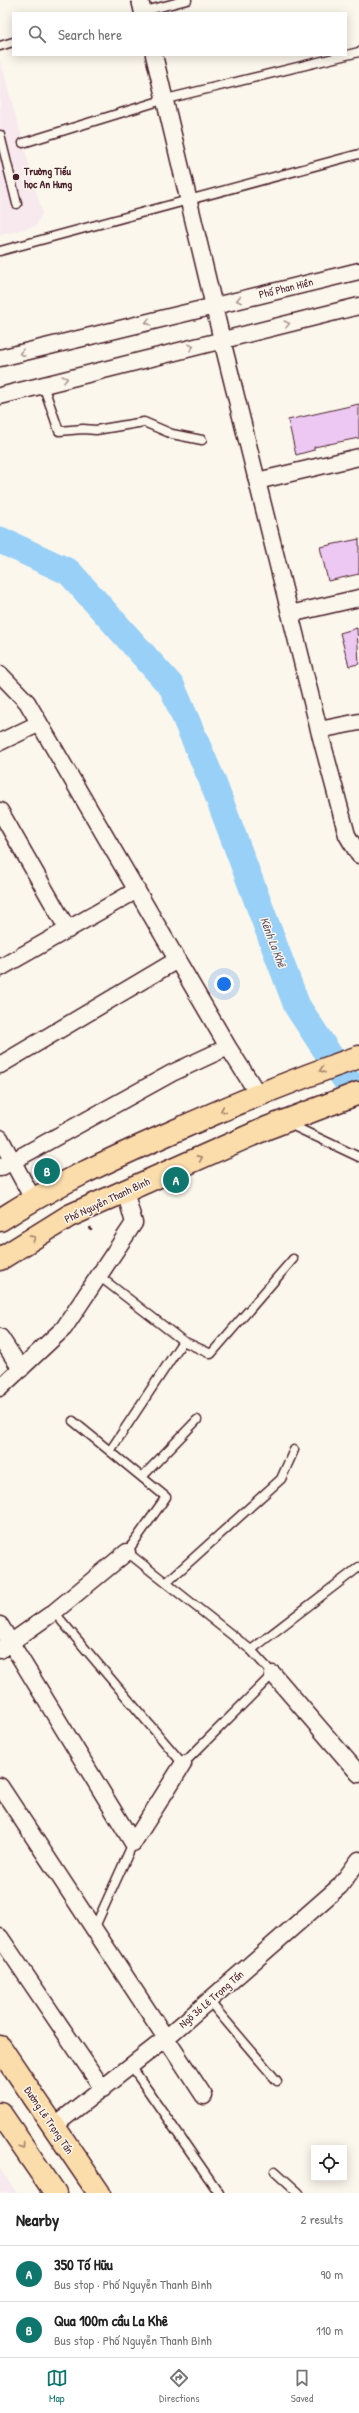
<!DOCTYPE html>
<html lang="en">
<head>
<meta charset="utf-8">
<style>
  body { margin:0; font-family:"Patrick Hand",sans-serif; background:#f6f6f6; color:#222 }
  .controls { position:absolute; right:12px; bottom:12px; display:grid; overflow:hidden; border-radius:0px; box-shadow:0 2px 10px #0003 }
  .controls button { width:36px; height:36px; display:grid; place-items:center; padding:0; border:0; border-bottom:1px solid #e0e0e0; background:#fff; color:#222; font:20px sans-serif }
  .you { position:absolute; left:224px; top:984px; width:14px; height:14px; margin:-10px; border:3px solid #fff; border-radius:50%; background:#1a73e8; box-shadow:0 0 0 6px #1a73e833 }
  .badge { display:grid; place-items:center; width:26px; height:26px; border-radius:50%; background:#0f766e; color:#fff; font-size:13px; font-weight:700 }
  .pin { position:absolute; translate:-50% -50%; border:2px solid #fff; box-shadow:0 1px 4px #0006 }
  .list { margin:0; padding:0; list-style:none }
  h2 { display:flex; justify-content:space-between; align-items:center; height:52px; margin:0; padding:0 16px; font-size:17px }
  h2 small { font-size:13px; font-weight:400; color:#767676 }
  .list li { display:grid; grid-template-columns:26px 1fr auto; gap:12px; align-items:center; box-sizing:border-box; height:56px; padding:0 16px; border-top:1px solid #e0e0e0 }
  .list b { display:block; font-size:15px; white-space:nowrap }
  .list p { margin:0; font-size:13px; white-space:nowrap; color:#767676 }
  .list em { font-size:13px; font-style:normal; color:#767676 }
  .icon { flex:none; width:22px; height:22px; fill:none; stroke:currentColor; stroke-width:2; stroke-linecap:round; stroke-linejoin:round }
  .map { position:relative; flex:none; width:359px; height:2193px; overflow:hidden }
  .search { position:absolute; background:#fff; box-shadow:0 2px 10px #0003; left:12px; right:12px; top:12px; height:44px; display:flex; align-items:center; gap:10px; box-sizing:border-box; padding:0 14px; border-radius:0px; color:#767676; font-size:15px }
  .sheet { height:164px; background:#fff }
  nav { display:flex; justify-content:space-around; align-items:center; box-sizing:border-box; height:56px; border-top:1px solid #e0e0e0; background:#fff; font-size:11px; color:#767676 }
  nav a { display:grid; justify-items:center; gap:2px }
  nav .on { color:#0f766e }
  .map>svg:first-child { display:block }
  .built { fill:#f7e9ee }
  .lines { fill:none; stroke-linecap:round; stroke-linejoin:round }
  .river { stroke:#98d0f7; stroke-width:27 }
  .building { fill:#edc8f2; stroke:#4a1f2b }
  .lane-casing { stroke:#4a1f2b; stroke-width:11 }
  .street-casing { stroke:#4a1f2b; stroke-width:19 }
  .primary-casing { stroke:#4a1f2b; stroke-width:25 }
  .path { stroke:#4a1f2b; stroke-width:2.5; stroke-dasharray:4 3; stroke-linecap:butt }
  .lane { stroke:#fbf7ec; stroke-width:8 }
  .street { stroke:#fbf7ec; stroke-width:16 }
  .primary { stroke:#fbddab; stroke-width:22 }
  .oneway { stroke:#ab9695 }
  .oneway2 { stroke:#a27e6b }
  .poi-dot { fill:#4a1f2b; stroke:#fbf7ec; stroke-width:1.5 }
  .labels { text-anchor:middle; stroke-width:3; stroke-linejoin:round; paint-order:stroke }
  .poi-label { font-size:11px; font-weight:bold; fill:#4a1f2b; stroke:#fbf7ec; text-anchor:start }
  .street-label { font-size:11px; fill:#4a1f2b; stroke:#fbf7ec }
  .water-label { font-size:12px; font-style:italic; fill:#615468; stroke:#fbf7ec }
</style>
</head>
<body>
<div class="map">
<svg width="359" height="2193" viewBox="0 0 359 2193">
  <rect width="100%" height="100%" fill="#fbf7ec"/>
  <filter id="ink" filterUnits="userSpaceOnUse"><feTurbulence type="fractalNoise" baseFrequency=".025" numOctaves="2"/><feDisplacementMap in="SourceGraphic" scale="8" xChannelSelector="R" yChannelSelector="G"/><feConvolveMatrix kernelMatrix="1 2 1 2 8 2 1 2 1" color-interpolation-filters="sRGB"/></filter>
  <g filter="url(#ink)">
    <path class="built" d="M0,59L42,212L36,226L0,235Z
      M0,2169L17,2193H0Z"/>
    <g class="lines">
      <path class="river" d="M0,540L69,572L172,687L212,780L297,1006L345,1079L359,1090"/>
    </g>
    <path class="building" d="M359,404V438L314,447V450L296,455L288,420Z
      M359,539V574L328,581L320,547Z
      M357,628L359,664L349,666L340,633Z"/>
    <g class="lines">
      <defs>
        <path id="lane" d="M141,12L187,0
          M0,46L13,42
          M0,135L17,204
          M23,143L166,99L359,52
          M0,251L359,154
          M43,385L59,431L83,429L96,430L144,422L172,434L202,440
          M289,1124L359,1157
          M99,1276L183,1341
          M110,1451L183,1341L211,1354L293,1259
          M142,1477L197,1420
          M166,1583L281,1479L294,1450
          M54,1612L183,1764L273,1674L251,1650L127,1552L166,1497L73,1421
          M251,1650L359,1567
          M94,1929L133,1843
          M209,2001L277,2081
          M131,2066L219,2193
          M275,2171L299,2193"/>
        <path id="street" d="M140,0L143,13
          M154,55L222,340L319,730L347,835L359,855
          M0,358L359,271
          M0,396L359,306
          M257,481L359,457
          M290,614L359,598
          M0,674L27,702L228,1047L258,1094
          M319,730L359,722
          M0,742L38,724
          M0,811L68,930
          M0,968L137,890
          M0,1065L177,960
          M0,1138L33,1199
          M0,1168L172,1073L228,1047
          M0,1337L21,1369
          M0,1388L64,1328L134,1223L125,1191
          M0,1625L133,1843L183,1764
          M0,1650L54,1612L127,1552
          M273,1674L359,1774
          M0,1786L204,2096
          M0,1937L103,2089
          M54,2126L165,2039L340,1886L359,1860"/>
        <path id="primary" d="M0,1220C54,1185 111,1159 170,1133C232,1105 295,1079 359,1057
          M0,1259L69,1216L267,1128L359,1093
          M0,2047L99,2193
          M0,2113L55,2193"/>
      </defs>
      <use href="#lane" class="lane-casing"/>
      <use href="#street" class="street-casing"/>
      <use href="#primary" class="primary-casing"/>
      <path class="path" d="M90,1227L92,1233"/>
      <use href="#lane" class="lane"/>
      <use href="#street" class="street"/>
      <use href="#primary" class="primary"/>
    </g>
    <defs><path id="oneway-chevron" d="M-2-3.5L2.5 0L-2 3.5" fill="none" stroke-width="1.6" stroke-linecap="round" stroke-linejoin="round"/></defs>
    <g class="oneway">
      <use href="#oneway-chevron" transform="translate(239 300) rotate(167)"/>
      <use href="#oneway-chevron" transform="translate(148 322) rotate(166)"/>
      <use href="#oneway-chevron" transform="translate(287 324) rotate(-14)"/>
      <use href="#oneway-chevron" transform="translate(191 347) rotate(-14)"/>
      <use href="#oneway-chevron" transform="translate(22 353) rotate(166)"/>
      <use href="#oneway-chevron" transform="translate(65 379) rotate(-14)"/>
    </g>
    <g class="oneway2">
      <use href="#oneway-chevron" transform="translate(322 1070) rotate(161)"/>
      <use href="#oneway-chevron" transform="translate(223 1110) rotate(156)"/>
      <use href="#oneway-chevron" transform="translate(200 1158) rotate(-24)"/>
      <use href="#oneway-chevron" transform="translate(33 1238) rotate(-32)"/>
      <use href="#oneway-chevron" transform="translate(22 2146) rotate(56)"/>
    </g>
  </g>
  <circle class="poi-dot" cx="16" cy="177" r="4"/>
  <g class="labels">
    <g class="poi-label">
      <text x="24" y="175">Trường Tiểu<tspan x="24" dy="13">học An Hưng</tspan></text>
    </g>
    <g class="street-label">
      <text transform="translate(286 288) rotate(-14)" y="4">Phố Phan Hiền</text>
      <text transform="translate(107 1200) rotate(-25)" y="4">Phố Nguyễn Thanh Bình</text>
      <text transform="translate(211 1999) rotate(-41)" y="4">Ngõ 36 Lê Trọng Tấn</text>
      <text transform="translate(49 2120) rotate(56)" y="4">Đường Lê Trọng Tấn</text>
    </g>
    <g class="water-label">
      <text transform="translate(273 942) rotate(69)" y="4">Kênh La Khê</text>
    </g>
  </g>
</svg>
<div class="controls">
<button><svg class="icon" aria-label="locate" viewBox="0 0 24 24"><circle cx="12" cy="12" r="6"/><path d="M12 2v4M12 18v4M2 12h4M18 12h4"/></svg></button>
</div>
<div class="you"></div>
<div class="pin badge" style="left:176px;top:1180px">A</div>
<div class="pin badge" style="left:47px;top:1171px">B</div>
<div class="search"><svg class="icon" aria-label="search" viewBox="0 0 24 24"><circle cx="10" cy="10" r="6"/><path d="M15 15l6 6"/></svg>Search here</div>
</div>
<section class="sheet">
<h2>Nearby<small>2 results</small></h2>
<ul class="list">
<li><span class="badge">A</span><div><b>350 Tố Hữu</b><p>Bus stop · Phố Nguyễn Thanh Bình</p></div><em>90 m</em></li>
<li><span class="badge">B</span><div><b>Qua 100m cầu La Khê</b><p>Bus stop · Phố Nguyễn Thanh Bình</p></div><em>110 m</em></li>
</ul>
</section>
<nav>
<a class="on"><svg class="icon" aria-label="map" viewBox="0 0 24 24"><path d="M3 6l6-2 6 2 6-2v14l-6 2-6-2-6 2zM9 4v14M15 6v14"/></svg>Map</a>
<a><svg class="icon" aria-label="directions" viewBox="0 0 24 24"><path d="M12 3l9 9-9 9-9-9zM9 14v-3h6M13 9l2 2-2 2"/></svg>Directions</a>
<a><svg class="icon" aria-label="saved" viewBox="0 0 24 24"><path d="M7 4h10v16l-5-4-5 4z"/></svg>Saved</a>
</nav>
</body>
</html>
